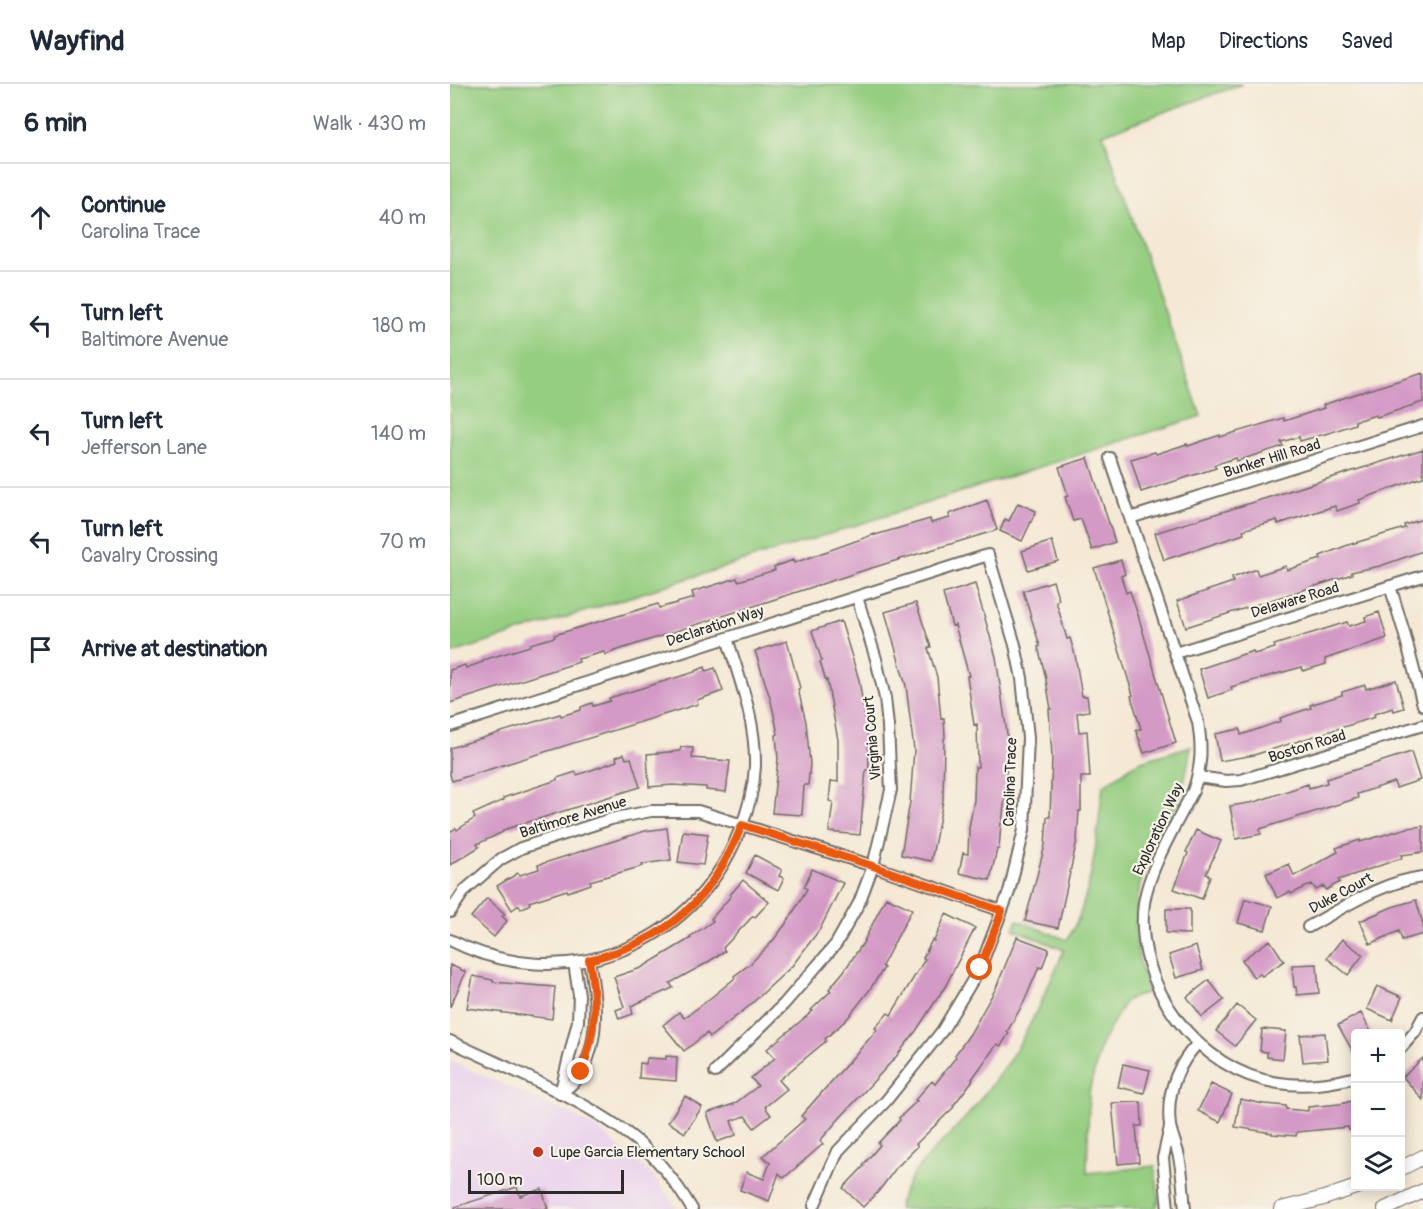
<!DOCTYPE html>
<html lang="en">
<head>
<meta charset="utf-8">
<style>
  body { margin:0; font-family:Pangolin,sans-serif; background:#f6f6f7; color:#1f2937 }
  .controls { position:absolute; right:18px; bottom:18px; display:grid; overflow:hidden; border-radius:6px; box-shadow:0 3px 15px #0003 }
  .controls button { width:54px; height:54px; display:grid; place-items:center; padding:0; border:0; border-bottom:2px solid #e0e1e3; background:#fff; color:#1f2937; font:30px sans-serif }
  .scale { position:absolute; left:18px; bottom:15px; width:156px; box-sizing:border-box; padding-left:6px; border:3px solid #2b2b2b; border-top:0; font-size:16px; line-height:21px; white-space:nowrap; color:#2b2b2b; -webkit-text-stroke:4px #f7f3e8; paint-order:stroke }
  .stop { position:absolute; width:18px; height:18px; margin:-14px; border:4px solid #ea580c; border-radius:50%; background:#fff }
  .stop.end { background:#ea580c; border-color:#fff; box-shadow:0 2px 6px #0008 }
  .list { margin:0; padding:0; list-style:none }
  h2 { display:flex; justify-content:space-between; align-items:center; height:78px; margin:0; padding:0 24px; font-size:26px }
  h2 small { font-size:20px; font-weight:400; color:#747a83 }
  .list li { display:grid; grid-template-columns:39px 1fr auto; gap:18px; align-items:center; box-sizing:border-box; height:108px; padding:0 24px; border-top:2px solid #e0e1e3 }
  .list b { display:block; font-size:22px; white-space:nowrap }
  .list p { margin:0; font-size:20px; white-space:nowrap; color:#747a83 }
  .list em { font-size:20px; font-style:normal; color:#747a83 }
  .icon { flex:none; width:33px; height:33px; fill:none; stroke:currentColor; stroke-width:2; stroke-linecap:round; stroke-linejoin:round }
  .map { position:relative; flex:none; width:973px; height:1125px; overflow:hidden }
  header { display:flex; align-items:center; gap:36px; box-sizing:border-box; height:84px; padding:0 30px; background:#fff; border-bottom:2px solid #e0e1e3 }
  header strong { font-size:28px }
  nav { display:flex; gap:33px; margin-inline-start:auto; font-size:21px }
  main { display:flex }
  aside { flex:1; background:#fff }
  .map>svg:first-child { display:block }
  .built { fill:#e9d2ed }
  .green { fill:#96ce81; stroke:#607c56; stroke-width:1.5 }
  .building { fill:#d49ac6 }
  .lines { fill:none; stroke-linecap:round; stroke-linejoin:round }
  .minor-casing { stroke:#726e66; stroke-width:14 }
  .tertiary-casing { stroke:#726e66; stroke-width:16 }
  .minor { stroke:#fff; stroke-width:10 }
  .tertiary { stroke:#fff; stroke-width:14 }
  .route { stroke:#ea580c; stroke-width:8 }
  .poi-dot { fill:#c8321e; stroke:#f7f3e8; stroke-width:2 }
  .labels { text-anchor:middle; stroke-width:4.5; stroke-linejoin:round; paint-order:stroke }
  .street-label { font-size:15px; fill:#2b2b2b; stroke:#f7f3e8 }
  .poi-label { font-size:15px; fill:#2b2b2b; stroke:#f7f3e8; text-anchor:start }
</style>
</head>
<body>
<header>
<strong>Wayfind</strong>
<nav><a>Map</a><a>Directions</a><a>Saved</a></nav>
</header>
<main>
<aside>
<h2>6 min<small>Walk · 430 m</small></h2>
<ul class="list">
<li><svg class="icon" aria-label="ahead" viewBox="0 0 24 24"><path d="M12 20V5M6 11l6-6 6 6"/></svg><div><b>Continue</b><p>Carolina Trace</p></div><em>40 m</em></li>
<li><svg class="icon" aria-label="left" viewBox="0 0 24 24"><path d="M17 20v-9H6M10 6l-5 5 5 5"/></svg><div><b>Turn left</b><p>Baltimore Avenue</p></div><em>180 m</em></li>
<li><svg class="icon" aria-label="left" viewBox="0 0 24 24"><path d="M17 20v-9H6M10 6l-5 5 5 5"/></svg><div><b>Turn left</b><p>Jefferson Lane</p></div><em>140 m</em></li>
<li><svg class="icon" aria-label="left" viewBox="0 0 24 24"><path d="M17 20v-9H6M10 6l-5 5 5 5"/></svg><div><b>Turn left</b><p>Cavalry Crossing</p></div><em>70 m</em></li>
<li><svg class="icon" aria-label="arrive" viewBox="0 0 24 24"><path d="M6 21V4h12l-3 4 3 4H6"/></svg><div><b>Arrive at destination</b></div></li>
</ul>
</aside>
<div class="map">
<svg width="973" height="1125" viewBox="0 0 973 1125">
  <rect width="100%" height="100%" fill="#f7f3e8"/>
  <filter id="ink" filterUnits="userSpaceOnUse"><feTurbulence type="fractalNoise" baseFrequency=".0167" numOctaves="2"/><feDisplacementMap in="SourceGraphic" scale="12" xChannelSelector="R" yChannelSelector="G"/><feConvolveMatrix kernelMatrix="1 2 1 2 8 2 1 2 1" color-interpolation-filters="sRGB"/></filter>
  <filter id="wash" filterUnits="userSpaceOnUse"><feTurbulence type="fractalNoise" baseFrequency=".008" numOctaves="4" result="noise"/><feDisplacementMap in="SourceGraphic" scale="24" xChannelSelector="R" yChannelSelector="G"/><feGaussianBlur stdDeviation="1.35" result="paint"/><feColorMatrix in="noise" values="0 0 0 0 0 0 0 0 0 0 0 0 0 0 0 0 0 1.4 0 .05"/><feComposite in="paint" operator="in"/></filter>
  <g filter="url(#wash)">
    <rect width="100%" height="100%" fill="#f5e9d5"/>
    <path class="built" d="M0,977L124,1032L149,1046L203,1091L227,1125H0Z"/>
    <path class="green" d="M0,0H792L653,50L751,332L0,570Z
      M741,662C738,678 736,697 730,712C722,732 709,750 700,769C681,815 682,862 698,908L675,917L651,961L639,1008L637,1089L705,1082L709,1116L706,1124L448,1125C457,1083 496,1058 522,1026C534,1011 547,994 558,978C579,947 599,901 614,866L564,845L567,836L617,856C622,847 628,837 631,827C645,786 648,743 653,702L688,678Z"/>
    <g id="blocks">
      <path class="building" d="M973,289V318L927,333L926,331L905,337V340L882,348L850,357L849,353L831,358L833,362L787,377L786,374L764,381L766,384L691,408L681,375L705,368L706,370L737,360L738,362L770,351V353L833,334L834,337L874,324L873,321L905,310Z
        M973,365V393L909,416L910,419L887,427L885,422L828,440L827,436L793,446L794,450L714,476L705,449Z
        M638,374L665,458L642,466L631,435L623,437L615,413L618,412L609,383Z
        M537,416L547,446L415,486L165,567L155,571L154,568L128,575L129,578L0,619V586L15,581L16,584L33,578V576L80,562V560L105,553L104,551L208,520L209,524L244,514L242,508L287,494L288,497L325,486L324,483L343,476L344,479L425,450V451L480,435L481,439L500,434L499,430Z
        M568,419L586,427L572,457L550,447L555,435L559,437Z
        M973,435V467L930,482L901,488L902,490L878,498L736,543L727,517L783,498L782,494L806,485L808,491L836,482L837,486L871,475L870,472L898,461L955,444L954,441Z
        M602,457L608,477L578,486L572,467Z
        M671,476L675,490L671,492L676,509L680,507L688,531L726,659L694,669L686,646L691,645L681,612L683,611L644,484Z
        M603,497L609,516L606,517L617,555L620,554L625,571L632,612H637L639,627L627,629L629,648L637,647L640,693H631V727H629L627,756L608,844L575,837L595,761L597,733H600L602,673L599,625H601L595,590L588,563L590,562L573,507Z
        M525,500L546,573L557,650L556,704L552,739H551L549,765H547L540,796L509,789L513,769L518,770L519,744L524,716L525,683H528L527,640L524,641L517,592H519L505,541L502,542L493,510Z
        M466,519L481,563L478,564L487,593L491,635L494,634L495,654L494,655L493,717L481,777L451,771L460,718L464,666L456,602L435,528Z
        M929,528L937,554L875,575L876,580L853,587L852,583L819,592L781,603L782,606L758,614L749,585L803,567L804,570L825,564L824,561L897,538L899,542L916,537L915,533Z
        M391,537L409,596L418,653L419,686H416L410,751L379,748L383,718L379,717L381,697L388,698V656L377,596L376,597L370,578L372,577L362,547Z
        M337,557L350,604L348,605L356,638L360,680L358,701H354L352,731L322,729L328,675L326,651L328,650L321,617L305,567Z
        M255,583L256,587L265,584L273,607L247,616L248,620L2,697L0,691V664L110,630L111,632L131,626V623L142,619L143,622L160,617L159,614L245,588V587Z
        M946,596L954,624L944,627L943,624L924,630L925,633L804,671L770,677L765,650L790,645L791,651L831,637L830,634L861,624L860,621L892,611V608L915,601L916,605Z
        M231,663L243,664L242,674L280,677L276,708L256,706V703L223,701L199,703L197,670L230,667Z
        M961,668L970,696L946,704L944,698L907,710L908,714L810,745L811,750L786,755L780,722L805,718L858,700L859,704L877,699L876,695Z
        M174,670L176,675L181,674L190,703L53,746V748L27,760L29,763L0,781V748L6,744L7,746L25,734L23,730L54,716L53,714L107,696V694L126,688L127,691L167,677L166,673Z
        M973,742V768L951,771L952,774L888,796L890,798L876,806L874,802L866,806L862,800L841,810L840,808L827,814L816,790L839,780L844,792L888,768L886,764L910,756V758L957,744Z
        M217,744L221,776L192,780L193,782L140,797L141,800L118,808L117,806L79,818L80,820L71,825L69,821L62,826L47,802L68,789L70,791L89,785L88,781L195,747Z
        M746,746L771,757L756,790L760,792L752,815L724,805L738,769L736,768Z
        M233,747L258,750L253,781L228,778Z
        M305,771L332,786L329,792L334,794L328,806L296,789Z
        M362,785L393,799L370,845L342,882L298,923L260,953L257,949L234,967L213,941L229,928L234,934L257,917L285,894L284,892L300,880L322,858L338,837L357,805L354,803Z
        M293,796L319,818L305,833L303,832L273,864L275,867L255,880L220,899L223,904L181,922L183,930L169,935L166,926L174,923L164,893L191,884L241,854L240,853L263,837L261,835L281,812L280,811Z
        M436,813L462,825L432,882L434,884L418,908L397,935L375,955L376,957L329,996L337,1005L315,1023L321,1031L304,1044L295,1032L281,1037L286,1051L267,1058L257,1029L284,1020L308,1002L301,994L325,974L317,965L363,927L361,926L381,907L379,905L394,887L413,859Z
        M37,814L55,830L52,832L57,837L44,853L21,833Z
        M795,815L822,822L815,846L788,839Z
        M966,816L973,840V850L952,856L949,847L920,860L910,837L942,823Z
        M716,825H740V850L716,849Z
        M496,830L525,844L496,901L466,947L445,974L388,1036L370,1057L373,1060L334,1094L329,1089L319,1117L290,1106L296,1088L314,1095L320,1079L313,1072L355,1035L351,1032L427,946L425,944L438,929L441,931L475,875L473,874L482,856L484,857Z
        M567,853L599,865L592,884L589,883L574,918L557,948L559,949L551,962L547,960L522,995L523,996L503,1022L504,1023L466,1060L468,1062L446,1084L428,1108L413,1123L393,1104L414,1082L413,1081L430,1061L428,1059L450,1036L449,1034L467,1017L465,1016L482,997L485,1000L506,973L505,971L520,950L546,904Z
        M892,855L913,871L898,891L877,874Z
        M820,856L834,877L812,892L810,890L804,894L792,876Z
        M746,862L753,886L726,894L719,871Z
        M867,880L869,909L847,911L846,903H844L842,881Z
        M0,881L16,888L0,923Z
        M23,892L43,896V898L105,903L102,935L17,924Z
        M759,896L774,916L752,933L737,913Z
        M927,902L952,913L942,936L917,925Z
        M787,921L806,936L785,962L766,947Z
        M911,929L922,950H906V973L888,941Z
        M812,945L836,947L833,975L817,973V968L810,967Z
        M875,949L878,976L853,978L850,951Z
        M216,972L227,973L226,997L189,994L190,979L196,980L197,974L216,975Z
        M973,974V1016L953,993Z
        M673,980L700,986L694,1009L668,1003Z
        M761,1000L782,1010L770,1038L748,1027Z
        M235,1012L252,1023L235,1049L218,1038Z
        M790,1015L814,1020L836,1022V1025L858,1027V1023L890,1020L906,1016V1044L899,1046L898,1043L847,1048L846,1052L822,1050V1049L785,1043Z
        M691,1018L692,1042H686L689,1078L668,1080L662,1019Z
        M67,1103L70,1112L92,1105L98,1125H5V1123Z"/>
    </g>
  </g>
  <g filter="url(#ink)">
    <use href="#blocks" fill-opacity="0" stroke="#726e66" stroke-width="1.5"/>
    <g class="lines">
      <defs>
        <path id="minor" d="M660,374L748,638C752,663 752,682 743,707C727,739 699,784 694,819C683,900 748,988 829,999C855,1003 880,1000 906,993
          M680,434L973,342
          M940,502L954,548L973,621
          M725,569L973,492
          M0,642L538,471L565,561L572,594L578,654L574,746L559,808L530,884L492,947L436,1017L388,1067L364,1122
          M748,693L776,697L791,696L973,641
          M0,828L15,806L51,775L71,764L161,735L201,727H248L423,782L552,827
          M858,843C895,823 931,798 973,793
          M0,856C111,913 243,865 289,748C298,727 304,705 305,682C306,637 290,596 277,554
          M0,957C58,985 138,1016 187,1057C209,1076 227,1100 242,1125
          M950,965L965,948L973,933
          M265,988L334,920L386,860L409,819L423,782L441,706L438,642L435,614L426,575L407,513
          M110,1010C117,1004 126,998 130,991C151,956 146,913 139,876
          M110,1010L128,937L129,911L124,879
          M718,1125L713,1074L720,1043
          M735,1125C733,1108 733,1090 729,1073C727,1063 722,1052 720,1042C716,1009 726,983 747,960"/>
        <path id="tertiary" d="M950,1085L973,1073
          M831,1125L874,1114L909,1102
          M935,1125L973,1107"/>
      </defs>
      <use href="#minor" class="minor-casing"/>
      <use href="#tertiary" class="tertiary-casing"/>
      <use href="#minor" class="minor"/>
      <use href="#tertiary" class="tertiary"/>
    </g>
  </g>
  <g class="lines" filter="url(#ink)">
    <path class="route" d="M131,988C147,948 147,918 139,876C217,857 263,815 292,741L423,782L552,827L530,884"/>
  </g>
  <circle class="poi-dot" cx="88" cy="1068" r="6"/>
  <g class="labels">
    <g class="street-label">
      <text transform="translate(822 374) rotate(-17)" y="5">Bunker Hill Road</text>
      <text transform="translate(845 516) rotate(-17)" y="5">Delaware Road</text>
      <text transform="translate(265 542) rotate(-18)" y="5">Declaration Way</text>
      <text transform="translate(422 654) rotate(-95)" y="5">Virginia Court</text>
      <text transform="translate(857 662) rotate(-17)" y="5">Boston Road</text>
      <text transform="translate(560 698) rotate(-88)" y="5">Carolina Trace</text>
      <text transform="translate(123 733) rotate(-17)" y="5">Baltimore Avenue</text>
      <text transform="translate(708 745) rotate(-65)" y="5">Exploration Way</text>
      <text transform="translate(891 809) rotate(-28)" y="5">Duke Court</text>
    </g>
    <g class="poi-label">
      <text x="100" y="1073">Lupe Garcia Elementary School</text>
    </g>
  </g>
</svg>
<div class="controls">
<button>+</button>
<button>−</button>
<button><svg class="icon" aria-label="layers" viewBox="0 0 24 24"><path d="M12 4l9 5-9 5-9-5zM3 14l9 5 9-5"/></svg></button>
</div>
<div class="scale">100 m</div>
<div class="stop" style="left:530px;top:884px"></div>
<div class="stop end" style="left:131px;top:988px"></div>
</div>
</main>
</body>
</html>
